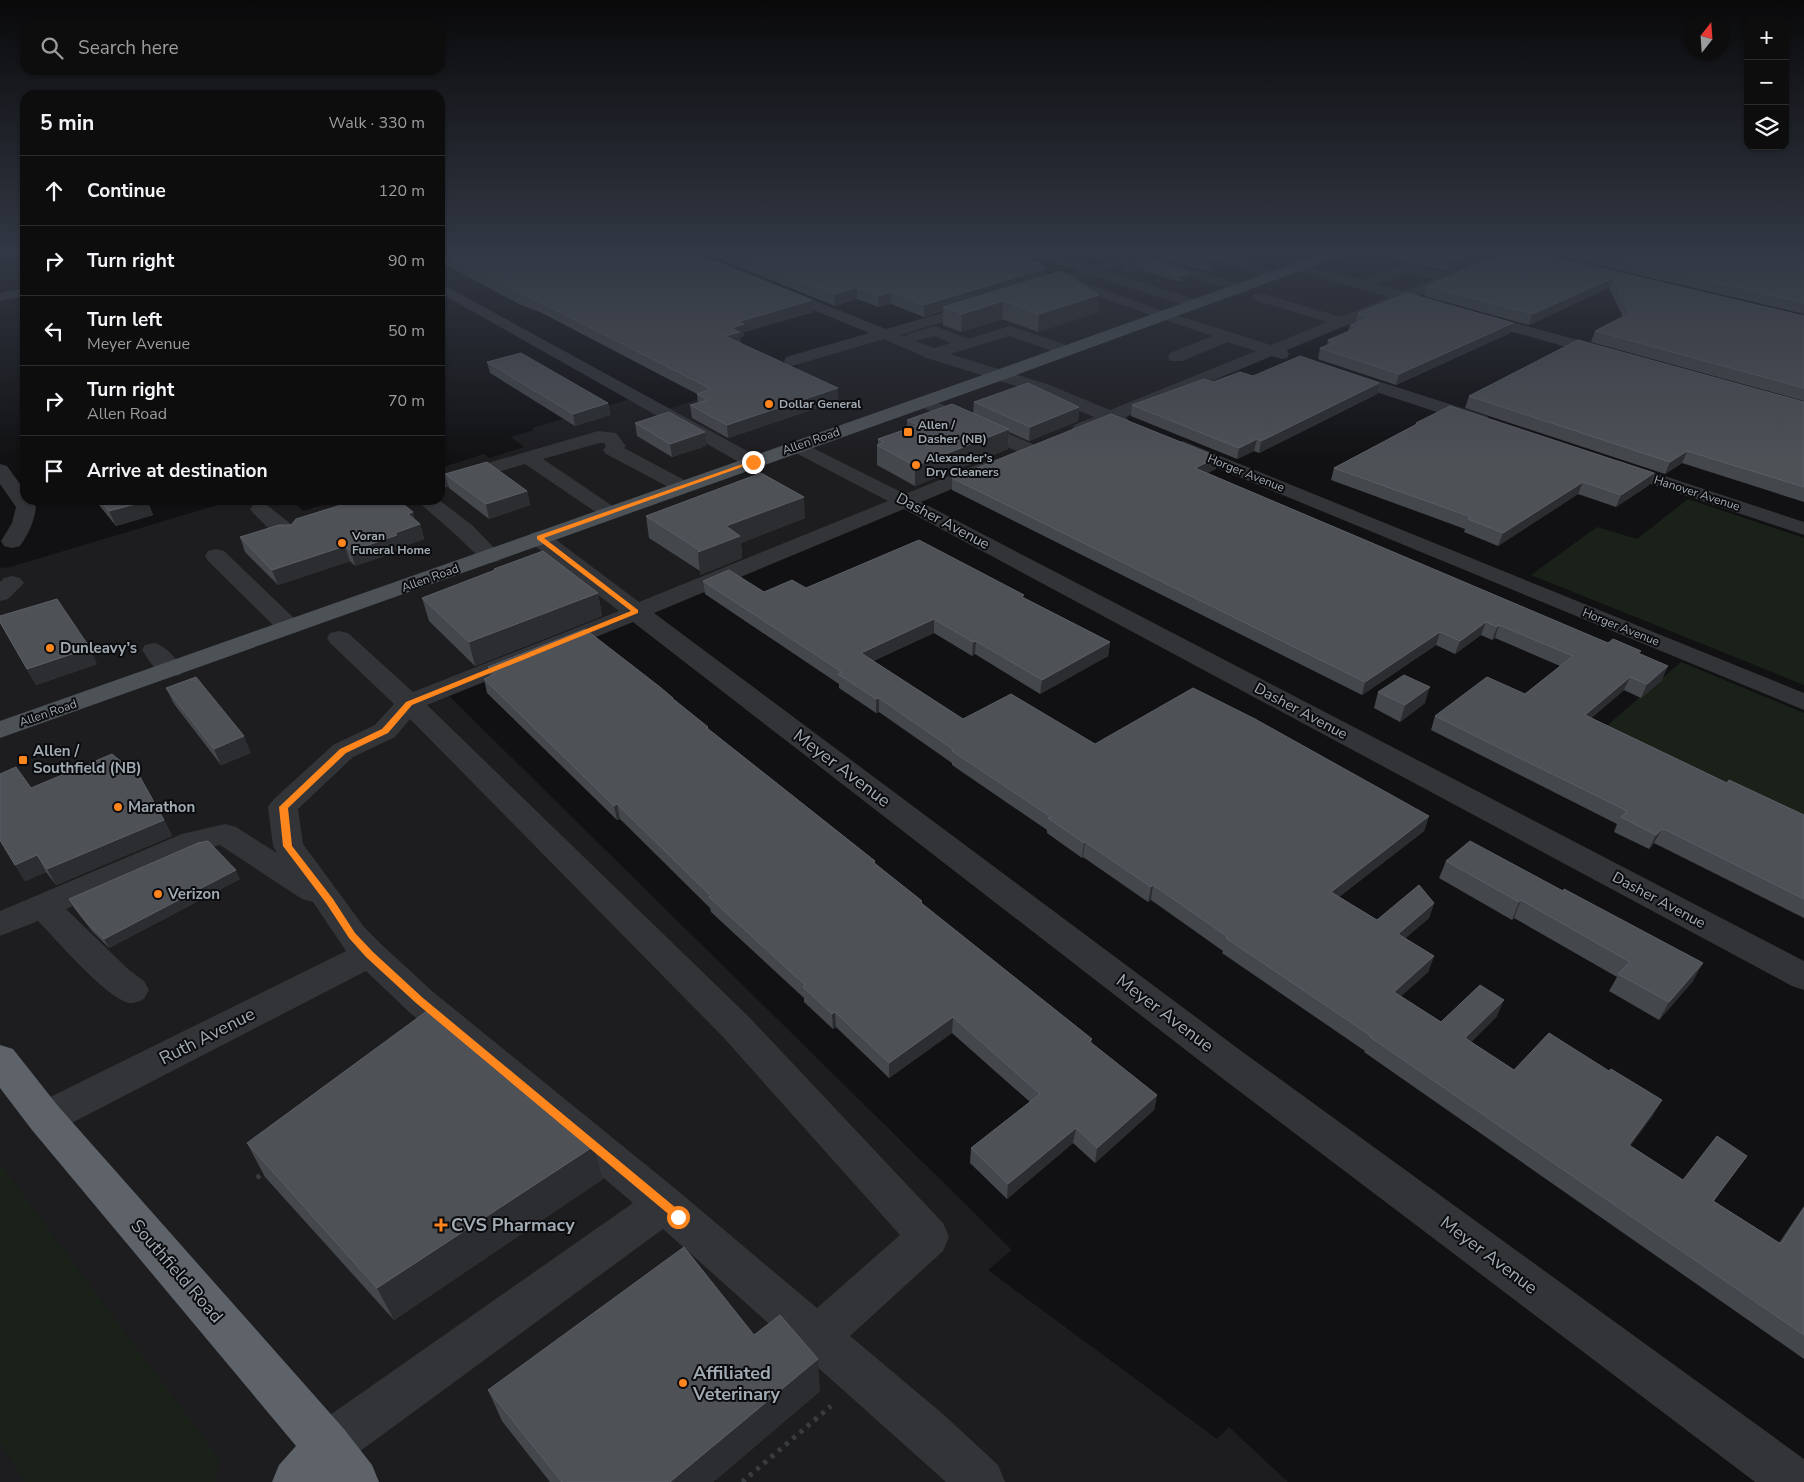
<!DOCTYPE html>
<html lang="en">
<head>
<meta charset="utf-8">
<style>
  body { margin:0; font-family:"Nunito Sans",sans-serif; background:#1b1b1c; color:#f1f3f6 }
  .controls { position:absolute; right:15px; top:15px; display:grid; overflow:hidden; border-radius:10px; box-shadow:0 1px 4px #0004 }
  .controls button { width:45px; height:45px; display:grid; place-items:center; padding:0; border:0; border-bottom:1px solid #2d2d2e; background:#0d0d0e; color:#f1f3f6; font:25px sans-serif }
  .compass { position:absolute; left:1684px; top:15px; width:45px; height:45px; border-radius:50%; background:#0d0d0e; box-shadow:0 1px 4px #0004; rotate:17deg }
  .stop { position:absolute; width:15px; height:15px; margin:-11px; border:4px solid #ff851d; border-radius:50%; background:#fff }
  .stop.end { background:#ff851d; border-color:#fff; box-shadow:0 1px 5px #0008 }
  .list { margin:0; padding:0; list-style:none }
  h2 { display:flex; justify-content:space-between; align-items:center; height:65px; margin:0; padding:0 20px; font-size:21px }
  h2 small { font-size:16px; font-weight:400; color:#9a9c9e }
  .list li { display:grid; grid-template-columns:32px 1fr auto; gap:15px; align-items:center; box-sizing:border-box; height:70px; padding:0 20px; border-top:1px solid #2d2d2e }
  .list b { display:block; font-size:19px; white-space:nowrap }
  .list p { margin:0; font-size:16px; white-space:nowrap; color:#9a9c9e }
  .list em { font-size:16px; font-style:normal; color:#9a9c9e }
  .icon { flex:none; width:28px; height:28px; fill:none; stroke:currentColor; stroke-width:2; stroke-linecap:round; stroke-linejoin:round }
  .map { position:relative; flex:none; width:1804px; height:1482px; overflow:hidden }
  .search { position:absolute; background:#0d0d0e; box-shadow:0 1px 4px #0004; left:20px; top:20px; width:425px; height:55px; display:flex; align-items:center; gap:12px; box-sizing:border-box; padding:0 18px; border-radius:15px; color:#9a9c9e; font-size:19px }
  .panel { position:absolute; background:#0d0d0e; box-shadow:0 1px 4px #0004; left:20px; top:90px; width:425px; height:415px; border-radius:15px }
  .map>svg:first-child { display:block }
  .built { fill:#1d1d20 }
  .green { fill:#192119 }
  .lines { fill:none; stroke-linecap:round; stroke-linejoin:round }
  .path { stroke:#383b3f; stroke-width:5; stroke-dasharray:4 5.5; stroke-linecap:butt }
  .minor { fill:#323438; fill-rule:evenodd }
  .major { fill:#4d5257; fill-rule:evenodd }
  .highway { fill:#5d6369; fill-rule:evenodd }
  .wall { fill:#44474b }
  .shaded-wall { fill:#2b2d30 }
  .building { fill:#4e5156; stroke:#5b5f65 }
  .route { fill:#ff851d }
  .poi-dot { fill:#ff851d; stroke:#0c0c0e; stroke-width:2 }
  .labels { text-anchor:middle; stroke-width:4; stroke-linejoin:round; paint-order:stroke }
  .far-poi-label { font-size:12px; font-weight:bold; fill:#a1abb4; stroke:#0c0c0e; text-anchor:start }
  .far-street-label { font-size:12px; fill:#a1abb4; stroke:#0c0c0e }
  .street-label { font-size:15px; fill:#a1abb4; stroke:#0c0c0e }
  .poi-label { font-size:15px; font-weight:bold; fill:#a1abb4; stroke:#0c0c0e; text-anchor:start }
  .near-street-label { font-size:18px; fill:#a1abb4; stroke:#0c0c0e }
  .near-poi-label { font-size:18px; font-weight:bold; fill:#a1abb4; stroke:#0c0c0e; text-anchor:start }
</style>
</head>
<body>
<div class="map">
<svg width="1804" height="1482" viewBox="0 0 1804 1482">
  <rect width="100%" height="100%" fill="#111113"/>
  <path class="built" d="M1151,252H1512L443,690L1012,1250L988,1270L1217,1439L1229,1427L1288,1482H0V568L10,567L234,500H265L270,505L291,500L303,511L339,500H440V468L484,454L489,458L524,447L511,437L534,430L532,428L637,397L662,411L800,366L792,361L907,329Z"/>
  <path class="green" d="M1688,499L1804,538V685L1531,575L1597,527L1637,539Z
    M1681,662L1804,713V817L1603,729Z
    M0,1164L219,1459L215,1482H25L0,1442Z"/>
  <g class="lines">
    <path class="path" d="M257,1178L265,1170
      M742,1482L831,1406"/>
    <path class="minor" d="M1026,252H1047L1091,266L1137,252H1158L1156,255L1106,271L1200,301L1203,304L1200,307H1190L1091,275L1077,280L1163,311L1271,345L1327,322L1254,300L1252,297L1254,294H1264L1341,317L1389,297L1293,270L1291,267L1293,264L1298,263L1362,280L1405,264L1447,273L1500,252H1519L1517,255L1416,297L1415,301H1405L1287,350L1289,354L1287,358L1281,359L1272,356L1126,417L1129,421L1127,425C1120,427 1116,423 1110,424C1097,424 1090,437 1074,433L1072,429L1074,425L1094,417L1035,392L927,358L884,339L792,366L786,365L784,361L786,357L869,333L773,293L771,290L773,287L778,286L886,329L973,304H983L986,307L983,310L900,335L906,337L908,334L935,326L968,339L1010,326L1072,347L1074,351L1072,355L1066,356L1010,336L950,354L1047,384L1110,410L1256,351L1228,342L1182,361H1170L1168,357L1170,353L1212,336L1067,286L1065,284L1036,292L1031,291L1029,288L1031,285L1077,271L1028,255ZM1406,273L1434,279L1403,291L1377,284ZM934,336L951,343L934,348L916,341Z
      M1191,252H1212L1279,272L1281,275L1279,278H1269L1193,255Z
      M1153,257L1243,285L1245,288L1243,291L1238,292L1153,266L1130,273L1125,272L1123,269L1125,266Z
      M440,283L760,458L763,462L760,466L753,468L746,466L440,293Z
      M25,288V296L0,301V293Z
      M1476,312L1614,350L1616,354L1614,358L1608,359L1471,320L1468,317L1471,314Z
      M1343,370L1487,416L1489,420L1487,424L1480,426L1473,424L1337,379L1334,375L1337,371Z
      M925,397L1037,446L1040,450L1037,454L1030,456L1023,454L919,406L916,402L919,398Z
      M598,431L616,433L626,446L624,448L690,483L693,487L690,491L683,493L676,491L606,454L603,450L606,446L604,443H599L543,459L617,509L621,513L617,517L610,519L603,517L525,464L440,489V477Z
      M797,440L905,494L981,463L988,461L995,463L998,467L995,471L921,502L1804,961V990L1792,986L904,509L654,613L1244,1053L1804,1459V1482H1755L1218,1075L633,622L427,705L749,1017L943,1223L949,1237L943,1251L850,1336L943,1414L998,1465L1005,1482H946L663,1229L344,1463L327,1470L310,1463L303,1446L310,1429L633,1203L408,1011L366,971L58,1130L45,1134L32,1130L26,1118L32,1106L346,951L313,902L302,899L220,845L201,850L66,909L129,970L144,981L149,990L144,999C139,1001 134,1004 129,1003C105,997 58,941 38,921L0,936V911L182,834L225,824L236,827L277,853L273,846L268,807L273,800L333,745L375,725L394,704L330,643L327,638L330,633L339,631L348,633L413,692L619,611L531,543L528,538L531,533L539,531L547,533L639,602L888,501L790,450L787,446L790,442ZM410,719L723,1037L900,1235L817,1308L678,1191L432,991L382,945L364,927L303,844L298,809L353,757L395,737Z
      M1183,441L1804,693V710L1176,451L1173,447L1176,443Z
      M1616,460L1804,522V535L1609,470L1606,466L1609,462Z
      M0,464L7,466L25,491V500H32L36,507C34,522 29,533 20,546L12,548L4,546L1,541L12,523L16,507L0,484Z
      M416,500H439L472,525L502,556L499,561L491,563L483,561L456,535Z
      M260,503L267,505L296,528L299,533L296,538C278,542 265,524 253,513L250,509L253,505Z
      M216,549L224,551L298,622L301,627L298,632L289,634L280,632L208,561L205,556L208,551Z
      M12,576L20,578L24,583L8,599L0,601V582L4,578Z
      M154,643C167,646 176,659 184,670L180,675C160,680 152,665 142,650L145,645Z"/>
    <path class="major" d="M1326,252H1346L1344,255L989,385L0,738V721L977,377Z"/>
    <path class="highway" d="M0,1045L13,1049L58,1106L344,1429L372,1465L379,1482H272L279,1465L296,1446L32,1130L0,1088Z"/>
  </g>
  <path class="wall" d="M440,252L812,300L813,312L744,332V336L740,337V343L838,401L728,438L692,418L690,405L698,403L697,394L540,312L521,305L440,262Z
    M702,252H1021L1046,268V276L1098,312L1038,332L1002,319L961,332L943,325V311L924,317L891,304L878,307L857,299L835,306Z
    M1082,252H1131L1107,260Z
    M1158,252H1215L1227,267L1209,272L1157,256Z
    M1218,252H1269L1246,260Z
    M1397,252H1495L1447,271L1395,259Z
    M1509,252L1804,316V401L1591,342L1595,331L1623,317L1609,288L1529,325L1424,296L1426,286Z
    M1542,252H1804V314Z
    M1144,265L1190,273L1189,279L1180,282L1143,271Z
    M1358,313L1513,323L1510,333L1396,385L1318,359L1320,348L1327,345L1328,340L1348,331L1350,325L1356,322Z
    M487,362L608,403L610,415L575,426L490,373Z
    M1253,376L1379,383L1377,394L1259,453L1254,451L1237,459L1131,416L1132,405L1213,382Z
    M1469,396L1804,402V502L1682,463L1665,474L1465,408Z
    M974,402L1079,407L1078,421L1029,441L1009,432L1008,449L915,486L877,465V445L878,444V439L907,429V420L973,413Z
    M635,423L706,446L672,457L637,436Z
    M1416,423L1654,473L1649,485L1616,507L1578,494L1498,546L1464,532L1465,529L1331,480L1334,468L1415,425Z
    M1218,457L1216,469L1207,473L1608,643L1640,654L1662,680L1641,698L1624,690L1591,718L1727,783L1804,815V918L1654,843L1649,849L1614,832L1617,824L1431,730L1435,716L1525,694L1560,666L1495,638L1492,640L1481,635L1455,654L1436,645L1362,695L952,490V478Z
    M445,474L527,491L530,505L489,519L449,488Z
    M95,500H147L153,515L116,526Z
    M646,516L805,518L741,543L742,558L700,575V571L649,538Z
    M416,520L420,524L424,539L401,547L402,550L355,566L350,561L278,585L245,552L240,537L291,525Z
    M494,569L598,593L602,616L475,666L429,621L422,598L494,571Z
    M703,581L764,592L806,588L1024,598L1110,642L1108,656L1040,694L975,654L972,656L934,633L873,661L963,719L1095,744L1429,816L1424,831L1339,897L1377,920L1434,903L1429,918L1405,938L1434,956L1428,972L1401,996L1441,1022L1497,1016L1471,1042L1514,1070L1653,1115L1630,1146L1683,1180L1747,1156L1714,1201L1779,1243L1804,1206V1359L1364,1052L1365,1051L1222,953L1223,951L1151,900L1148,902L1083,857L1082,858L1047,833V830L952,765V763L879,712L876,713L839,688V684L705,594Z
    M0,623L97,664L36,685Z
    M488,667L674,700L708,729L875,861V864L922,901V904L1092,1039L1091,1043L1157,1095L1154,1110L1095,1163L1073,1143L1007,1199L970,1163L971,1148L1030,1102L952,1033L889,1078L836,1027L833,1029L804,1002V998L711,912L710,908L620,819L617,820L487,693L484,679L490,676Z
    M166,688L251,753L221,765L174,704Z
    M1378,692L1425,703L1400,722L1374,708Z
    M31,788L164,820L172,836L56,885L46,872L25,881L0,841Z
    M1446,861L1693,981L1659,1020L1609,991L1617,977L1514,918L1512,920L1439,878Z
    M240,879L109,948L92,931L74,908L69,899Z
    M247,1143L594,1146L603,1179L394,1320L265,1177Z
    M754,1335L820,1391L713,1482H550L502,1421L488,1390Z"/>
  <path class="shaded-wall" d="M1107,252H1131L1107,260Z
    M1248,252H1269L1246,260Z
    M1474,252H1495L1447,271L1449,261Z
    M1229,256L1227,267L1209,272L1210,261Z
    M1046,268V279L943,307V311L924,317V305Z
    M1190,273L1189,279L1180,282V276Z
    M1613,278L1609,288L1529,325L1532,314Z
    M857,288V299L835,306L834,294Z
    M891,292V304L878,307V296Z
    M1099,295L1098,312L1038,332L1039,314Z
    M812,300L813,312L744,332V336L740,337L741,344L725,336L731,328L738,322Z
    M1003,301L1002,319L961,332L962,314Z
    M1513,323L1510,333L1396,385L1399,374Z
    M1379,383L1377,394L1259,453L1261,441Z
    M838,388V401L728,438L727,425Z
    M608,403L610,415L575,426L573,414Z
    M1079,407L1078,421L1029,441L1030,427Z
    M1009,429L1008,449L915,486V466Z
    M705,432L706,446L672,457L670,444Z
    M1257,439L1254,451L1237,459L1239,448Z
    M1687,451L1682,463L1665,474L1670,462Z
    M1218,457L1216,469L1193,480L1195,468Z
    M1654,473L1649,485L1616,507L1621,495Z
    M1583,482L1578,494L1498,546L1503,533Z
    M527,491L530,505L489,519L486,504Z
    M804,497L805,518L741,543L742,558L700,575L698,552L726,526Z
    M147,501L153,515L116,526L109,511Z
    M413,512L417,525L420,524L424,539L401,547L402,550L355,566L351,551L395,533L408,514Z
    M345,546L350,561L278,585L272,570Z
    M598,593L602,616L475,666L469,642Z
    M934,619V633L861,666V653Z
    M1486,622L1481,635L1455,654L1460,641Z
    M1499,625L1495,638L1492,640L1497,627Z
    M1440,632L1436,645L1362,695L1365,682Z
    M976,641L975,654L972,656L973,642Z
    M1110,642L1108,656L1040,694L1042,680Z
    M90,648L97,664L36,685L27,669Z
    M1668,666L1662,680L1641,698L1647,684Z
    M1630,677L1624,690L1579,729L1585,715Z
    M1430,687L1425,703L1400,722L1405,705Z
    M879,698V712L876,713V699Z
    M244,736L251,753L221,765L214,749Z
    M617,804L620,819L617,820L614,806Z
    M1429,816L1424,831L1326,907L1331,892Z
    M164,820L172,836L56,885L47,869Z
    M1662,829L1654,843L1649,849L1656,835Z
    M1085,842L1083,857L1082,858L1084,843Z
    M37,855L46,872L25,881L15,865Z
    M236,870L240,879L109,948L104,939Z
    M1153,885L1151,900L1148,902L1151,887Z
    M1521,900L1514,918L1512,920L1519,902Z
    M1434,903L1429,918L1393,949L1398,934Z
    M1434,956L1428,972L1389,1007L1394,992Z
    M1703,963L1693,981L1659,1020L1669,1002Z
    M1504,1000L1497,1016L1459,1053L1465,1038Z
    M835,1012L836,1027L833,1029L832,1014Z
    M953,1017L952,1033L889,1078V1063Z
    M1157,1095L1154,1110L1095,1163L1097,1148Z
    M1662,1100L1653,1115L1620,1160L1629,1145Z
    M1076,1128L1073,1143L1007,1199L1008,1184Z
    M594,1146L603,1179L394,1320L377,1288Z
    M818,1359L820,1391L713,1482H670Z"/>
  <path class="building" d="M440,252H693L812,300L738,322L744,324L731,328L740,332L725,336L838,388L727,425L690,405L708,400L697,394L711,389L538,301L519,293Z
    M728,252H1021L1046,268L924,305L891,292L878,296L857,288L834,294Z
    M1181,252H1215L1229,256L1210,261Z
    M1409,252H1474L1449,261Z
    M1509,252H1532L1804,316V388L1595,331L1630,313L1613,278L1532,314L1426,286Z
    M1585,252H1804V303Z
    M1154,262L1190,273L1180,276L1144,265Z
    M1061,271L1099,295L1039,314L1003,301L962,314L943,307Z
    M1407,293L1513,323L1399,374L1320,348L1335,342L1328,340L1359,327L1350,325L1369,317L1358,313Z
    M1578,340L1804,402V487L1687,451L1670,462L1469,396Z
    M521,353L608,403L573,414L487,362Z
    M1300,356L1379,383L1261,441L1257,439L1239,448L1132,405L1204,379L1213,382L1240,372L1253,376Z
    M1028,383L1079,407L1030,427L974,402Z
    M952,404L1009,429L915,466L877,445L884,442L878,439L918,425L907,420Z
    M1450,406L1654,473L1621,495L1583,482L1503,533L1468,519L1471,517L1334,468L1417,424L1416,423Z
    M669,412L705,432L670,444L635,423Z
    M1111,414L1218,457L1195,468L1608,643L1613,639L1641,651L1638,653L1668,666L1647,684L1630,677L1585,715L1727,783L1729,780L1804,815V899L1666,830L1662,829L1656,835L1621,817L1627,811L1435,716L1487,677L1525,694L1573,656L1499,625L1497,627L1486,622L1460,641L1440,632L1365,682L952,478Z
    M487,462L527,491L486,504L445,474Z
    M761,473L804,497L726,526L740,536L698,552L699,550L646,516Z
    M100,500H147V501L109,511Z
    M357,500H398L413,512L408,514L420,524L395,533L397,535L351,551L345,546L272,570L240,537L279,525H291L296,519Z
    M919,540L1024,595L1022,597L1110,642L1042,680L976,641L973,642L934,619L861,653L963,719L1011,694L1095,744L1193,688L1255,719L1429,816L1331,892L1377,920L1419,885L1434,903L1398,934L1434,956L1394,992L1441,1022L1480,985L1504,1000L1465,1038L1514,1070L1549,1033L1609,1071L1611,1069L1662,1100L1629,1145L1683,1180L1717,1136L1747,1156L1713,1201L1781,1244L1804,1208V1335L1370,1037L1371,1036L1226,938L1228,937L1153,885L1151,887L1085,842L1084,843L1048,818L1051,817L952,751L954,750L879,698L876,699L838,674L842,672L703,581L729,570L764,592L792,580L806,588Z
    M543,551L598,593L469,642L422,598L495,570L494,569Z
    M57,599L90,648L27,669L0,622V616Z
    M585,629L660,687L673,698H672L708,727L707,728L875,861L873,862L922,901L920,902L1092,1039L1089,1041L1157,1095L1097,1148L1076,1128L1008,1184L971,1148L1040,1094L953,1017L889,1063L835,1012L832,1014L803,987L805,985L709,897L711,896L617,804L614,806L484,679L495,674L488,667Z
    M1404,675L1430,687L1405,705L1378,692Z
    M196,677L244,736L214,749L166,688Z
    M112,754L140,777L164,820L47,869L37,855L15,865L0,840V774L16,767L31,788Z
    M208,841L236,870L104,939L87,923L69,899L198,843Z
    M1470,841L1563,891L1564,889L1703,963L1669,1002L1618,974L1630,962L1521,900L1519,902L1446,861Z
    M427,1011L594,1146L377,1288L247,1143Z
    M684,1247L754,1335L780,1315L818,1359L670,1482H562L488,1390Z"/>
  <linearGradient id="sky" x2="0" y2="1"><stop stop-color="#09090a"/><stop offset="0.55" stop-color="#323844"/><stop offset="1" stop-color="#323844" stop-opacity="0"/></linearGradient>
  <rect width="1804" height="459" fill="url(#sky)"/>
  <path class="route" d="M751,461L756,462L544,538L638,610V613L412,705L388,733L346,753L288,808L292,846L333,899L355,933L373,952L423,998L682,1213L684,1217L682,1221L678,1222L416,1003L366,957L349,938L326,903L283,846L279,807L340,749L382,729L406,702L631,611L537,539V536Z"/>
  <g class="poi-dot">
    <circle cx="769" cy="404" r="5"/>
    <rect x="903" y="427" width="10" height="10" rx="2.5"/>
    <circle cx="916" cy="465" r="5"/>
    <circle cx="342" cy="543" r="5"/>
    <circle cx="50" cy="648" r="5"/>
    <rect x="18" y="755" width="10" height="10" rx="2.5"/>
    <circle cx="118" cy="807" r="5"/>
    <circle cx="158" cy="894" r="5"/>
    <path d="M438.5 1217.5h5v5h5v5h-5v5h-5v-5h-5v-5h5z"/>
    <circle cx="683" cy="1383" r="5"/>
  </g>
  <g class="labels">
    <g class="far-poi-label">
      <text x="779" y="408">Dollar General</text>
      <text x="918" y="429">Allen /<tspan x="918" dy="14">Dasher (NB)</tspan></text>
      <text x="926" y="462">Alexander’s<tspan x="926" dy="14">Dry Cleaners</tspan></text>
      <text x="352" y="540">Voran<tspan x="352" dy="14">Funeral Home</tspan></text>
    </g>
    <g class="far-street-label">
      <text transform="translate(811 441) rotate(-19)" y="4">Allen Road</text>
      <text transform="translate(1246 473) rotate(22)" y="4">Horger Avenue</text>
      <text transform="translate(1697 493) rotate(18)" y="4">Hanover Avenue</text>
      <text transform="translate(430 578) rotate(-20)" y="4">Allen Road</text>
      <text transform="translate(1621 627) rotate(22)" y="4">Horger Avenue</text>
      <text transform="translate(48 713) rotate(-19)" y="4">Allen Road</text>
    </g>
    <g class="street-label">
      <text transform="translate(943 521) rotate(28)" y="5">Dasher Avenue</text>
      <text transform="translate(1301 711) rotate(28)" y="5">Dasher Avenue</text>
      <text transform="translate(1659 900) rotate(28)" y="5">Dasher Avenue</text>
    </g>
    <g class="poi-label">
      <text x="60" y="653">Dunleavy’s</text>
      <text x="33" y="756">Allen /<tspan x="33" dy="17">Southfield (NB)</tspan></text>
      <text x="128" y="812">Marathon</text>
      <text x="168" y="899">Verizon</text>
    </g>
    <g class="near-street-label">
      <text transform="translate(842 768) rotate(37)" y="6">Meyer Avenue</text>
      <text transform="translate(1165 1013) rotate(37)" y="6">Meyer Avenue</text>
      <text transform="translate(207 1036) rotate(-27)" y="6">Ruth Avenue</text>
      <text transform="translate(1489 1255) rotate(37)" y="6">Meyer Avenue</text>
      <text transform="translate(177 1271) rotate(49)" y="6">Southfield Road</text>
    </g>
    <g class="near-poi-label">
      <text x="451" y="1231">CVS Pharmacy</text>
      <text x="693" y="1379">Affiliated<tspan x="693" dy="21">Veterinary</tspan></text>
    </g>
  </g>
</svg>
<div class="controls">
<button>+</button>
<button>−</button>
<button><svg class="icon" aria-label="layers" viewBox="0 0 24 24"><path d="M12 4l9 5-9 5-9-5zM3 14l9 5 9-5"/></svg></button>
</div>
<svg class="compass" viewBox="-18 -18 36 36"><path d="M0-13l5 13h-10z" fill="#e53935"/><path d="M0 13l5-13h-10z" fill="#9a9c9e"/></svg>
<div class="stop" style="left:678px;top:1217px"></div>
<div class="stop end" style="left:753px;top:462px"></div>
<div class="search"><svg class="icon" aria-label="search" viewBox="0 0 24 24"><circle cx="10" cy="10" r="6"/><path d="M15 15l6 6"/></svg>Search here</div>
<section class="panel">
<h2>5 min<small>Walk · 330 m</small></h2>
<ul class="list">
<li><svg class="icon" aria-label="ahead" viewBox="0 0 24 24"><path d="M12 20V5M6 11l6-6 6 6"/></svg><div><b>Continue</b></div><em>120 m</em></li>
<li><svg class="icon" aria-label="right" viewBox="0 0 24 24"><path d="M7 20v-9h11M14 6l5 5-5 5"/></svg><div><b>Turn right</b></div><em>90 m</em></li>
<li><svg class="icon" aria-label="left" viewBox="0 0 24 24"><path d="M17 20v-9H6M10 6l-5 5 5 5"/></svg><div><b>Turn left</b><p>Meyer Avenue</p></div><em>50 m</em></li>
<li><svg class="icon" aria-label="right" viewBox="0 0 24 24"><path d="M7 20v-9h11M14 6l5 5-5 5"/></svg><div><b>Turn right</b><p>Allen Road</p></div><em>70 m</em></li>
<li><svg class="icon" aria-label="arrive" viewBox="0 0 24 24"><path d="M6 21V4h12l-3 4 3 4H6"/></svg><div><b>Arrive at destination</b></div></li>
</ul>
</section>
</div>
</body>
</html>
